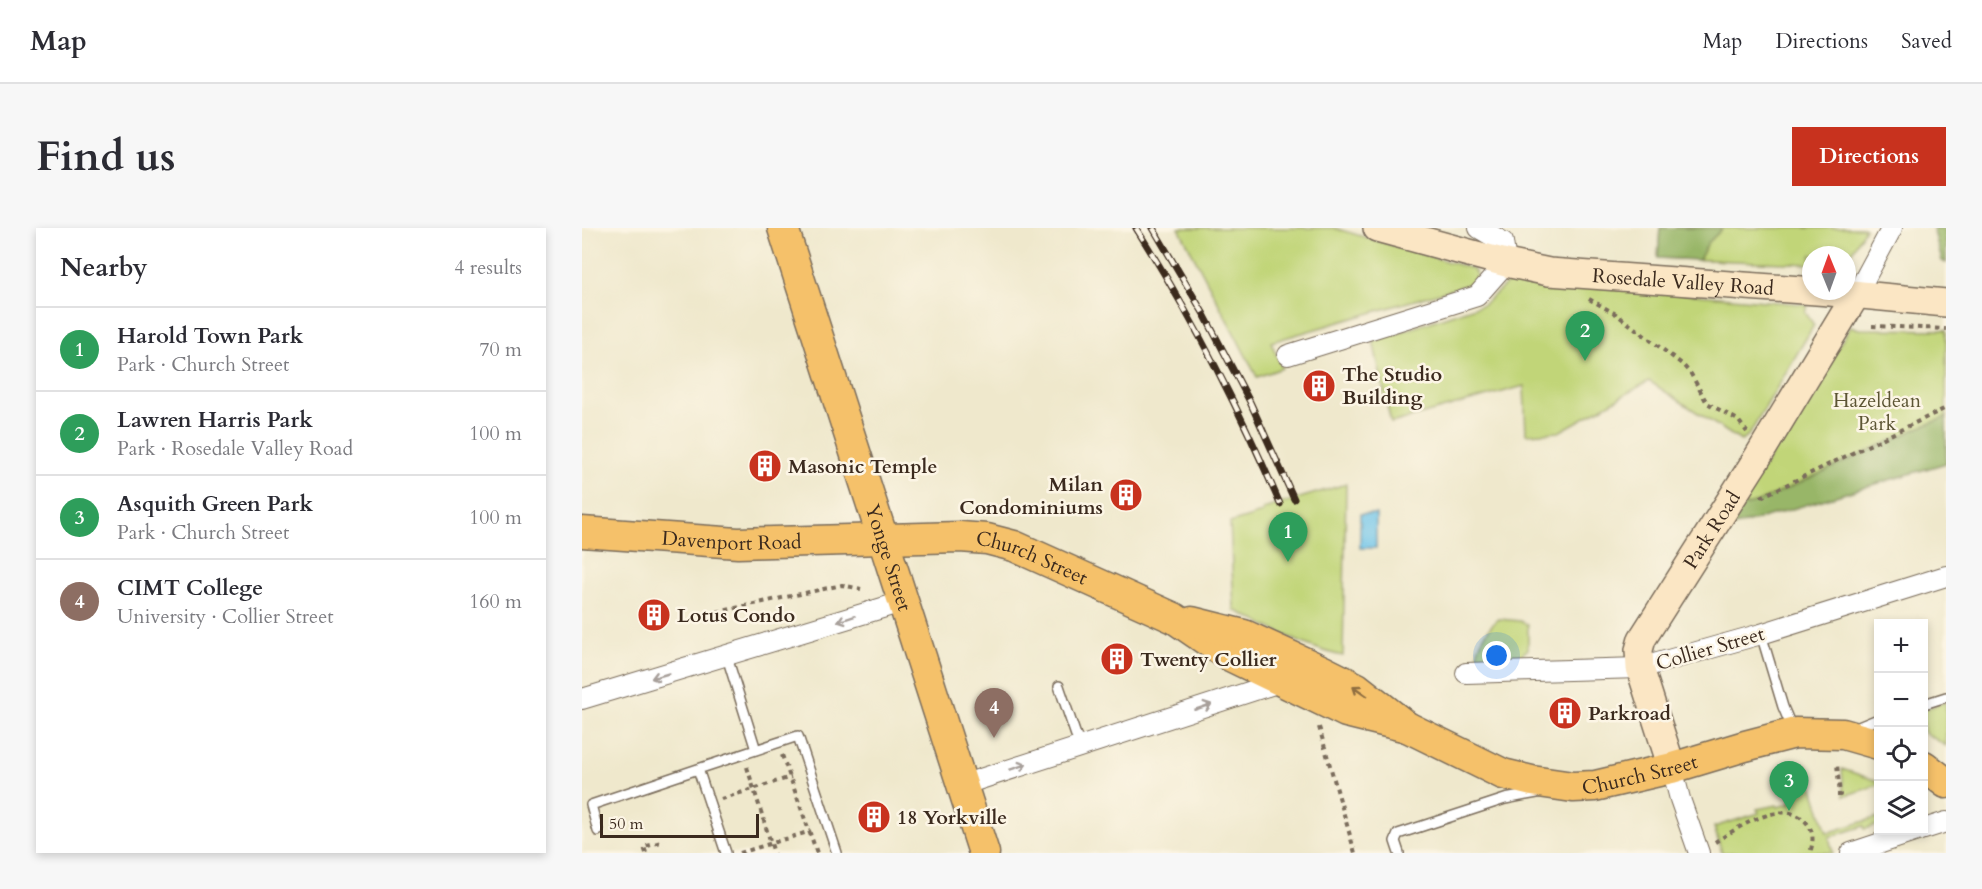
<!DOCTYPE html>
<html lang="en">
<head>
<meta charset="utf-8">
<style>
  body { margin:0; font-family:Cardo,serif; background:#f7f7f7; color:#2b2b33 }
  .controls { position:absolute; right:18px; bottom:18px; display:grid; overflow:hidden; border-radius:0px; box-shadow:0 3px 9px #0003 }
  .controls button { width:54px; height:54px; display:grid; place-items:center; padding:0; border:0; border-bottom:2px solid #e1e1e2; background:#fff; color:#2b2b33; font:30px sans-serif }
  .compass { position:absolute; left:1220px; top:18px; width:54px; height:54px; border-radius:50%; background:#fff; box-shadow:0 3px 9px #0003; rotate:359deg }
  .scale { position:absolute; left:18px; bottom:15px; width:159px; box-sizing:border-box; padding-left:6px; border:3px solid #3b2a1e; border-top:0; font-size:16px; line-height:21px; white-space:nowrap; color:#3b2a1e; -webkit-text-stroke:4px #fcf5e5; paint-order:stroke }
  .you { position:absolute; left:915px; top:428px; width:21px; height:21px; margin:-15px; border:4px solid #fff; border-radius:50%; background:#1a73e8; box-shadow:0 0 0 9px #1a73e833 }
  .badge { display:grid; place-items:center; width:39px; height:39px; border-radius:50%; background:#c8321e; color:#fff; font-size:20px; font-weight:700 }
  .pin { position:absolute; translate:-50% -50px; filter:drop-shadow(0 2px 3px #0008) }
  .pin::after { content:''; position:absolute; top:32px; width:21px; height:18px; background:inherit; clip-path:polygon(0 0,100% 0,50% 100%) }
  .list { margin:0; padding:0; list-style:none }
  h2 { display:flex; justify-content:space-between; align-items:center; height:78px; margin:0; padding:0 24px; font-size:26px }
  h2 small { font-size:20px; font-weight:400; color:#7c7c81 }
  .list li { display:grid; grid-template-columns:39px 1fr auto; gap:18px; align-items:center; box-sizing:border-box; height:84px; padding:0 24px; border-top:2px solid #e1e1e2 }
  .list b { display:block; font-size:22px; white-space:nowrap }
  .list p { margin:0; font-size:20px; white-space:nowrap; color:#7c7c81 }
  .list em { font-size:20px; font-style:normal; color:#7c7c81 }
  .icon { flex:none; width:33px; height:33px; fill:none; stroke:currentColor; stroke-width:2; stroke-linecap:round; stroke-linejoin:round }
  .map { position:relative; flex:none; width:1364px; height:625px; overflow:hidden; border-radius:0px }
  header { display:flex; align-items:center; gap:36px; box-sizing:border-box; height:84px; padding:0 30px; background:#fff; border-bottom:2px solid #e1e1e2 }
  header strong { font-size:28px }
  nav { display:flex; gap:33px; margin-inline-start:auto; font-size:21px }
  .intro { display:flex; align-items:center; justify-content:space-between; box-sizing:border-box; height:144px; padding:0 36px }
  h1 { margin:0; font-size:42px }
  .button { padding:15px 27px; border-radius:0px; background:#c8321e; color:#fff; font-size:21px; font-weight:700 }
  main { display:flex; gap:36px; padding:0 36px }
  aside { flex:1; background:#fff; border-radius:0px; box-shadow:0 3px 9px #0003 }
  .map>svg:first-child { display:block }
  .green { fill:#c1d578; stroke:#7e804b; stroke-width:1.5 }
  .forest { fill:#98b668; stroke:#6a7043; stroke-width:1.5 }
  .water { fill:#6dc4ea; stroke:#547784; stroke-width:1.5 }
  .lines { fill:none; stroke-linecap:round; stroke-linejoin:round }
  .lane-casing { stroke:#7a6c5b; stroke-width:12 }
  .street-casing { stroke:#7a6c5b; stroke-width:22 }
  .secondary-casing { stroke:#7a6c5b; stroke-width:30 }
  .primary-casing { stroke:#7a6c5b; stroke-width:33 }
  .path { stroke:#7a6c5b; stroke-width:4; stroke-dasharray:4.5 4.5; stroke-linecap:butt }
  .lane { stroke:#fff; stroke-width:9 }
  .street { stroke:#fff; stroke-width:20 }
  .secondary { stroke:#fbe6c4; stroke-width:27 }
  .primary { stroke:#f5c16b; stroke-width:30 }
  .rail-casing { stroke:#3b2a1e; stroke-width:7 }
  .rail { stroke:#fcf5e5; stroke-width:4.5; stroke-dasharray:14; stroke-linecap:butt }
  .oneway { stroke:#a79f9a }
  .oneway2 { stroke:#8f6e41 }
  .labels { text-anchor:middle; stroke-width:5; stroke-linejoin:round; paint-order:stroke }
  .street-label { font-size:20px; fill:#3b2a1e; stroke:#fcf5e5 }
  .poi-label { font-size:20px; font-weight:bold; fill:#3b2a1e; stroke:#fcf5e5; text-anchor:start }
  .park-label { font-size:20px; fill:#5c5534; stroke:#fcf5e5 }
</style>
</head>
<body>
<header>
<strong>Map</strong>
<nav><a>Map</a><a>Directions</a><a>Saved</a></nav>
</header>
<div class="intro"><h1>Find us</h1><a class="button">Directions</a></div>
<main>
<aside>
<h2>Nearby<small>4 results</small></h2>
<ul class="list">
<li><span class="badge" style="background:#2e9e5b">1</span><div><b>Harold Town Park</b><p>Park · Church Street</p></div><em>70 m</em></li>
<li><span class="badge" style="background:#2e9e5b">2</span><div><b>Lawren Harris Park</b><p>Park · Rosedale Valley Road</p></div><em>100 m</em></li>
<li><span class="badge" style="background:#2e9e5b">3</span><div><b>Asquith Green Park</b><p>Park · Church Street</p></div><em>100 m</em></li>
<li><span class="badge" style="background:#8d6e63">4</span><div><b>CIMT College</b><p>University · Collier Street</p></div><em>160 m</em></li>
</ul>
</aside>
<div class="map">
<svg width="1364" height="625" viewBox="0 0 1364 625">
  <rect width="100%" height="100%" fill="#fcf5e5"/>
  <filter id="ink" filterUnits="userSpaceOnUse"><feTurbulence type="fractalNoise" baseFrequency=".0167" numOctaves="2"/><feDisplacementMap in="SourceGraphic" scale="12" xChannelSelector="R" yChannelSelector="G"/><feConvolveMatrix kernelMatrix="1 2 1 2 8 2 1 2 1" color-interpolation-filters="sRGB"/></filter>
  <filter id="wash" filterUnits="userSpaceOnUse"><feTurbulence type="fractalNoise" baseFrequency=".008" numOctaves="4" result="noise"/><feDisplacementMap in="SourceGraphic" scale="24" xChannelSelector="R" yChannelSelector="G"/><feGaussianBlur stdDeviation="1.35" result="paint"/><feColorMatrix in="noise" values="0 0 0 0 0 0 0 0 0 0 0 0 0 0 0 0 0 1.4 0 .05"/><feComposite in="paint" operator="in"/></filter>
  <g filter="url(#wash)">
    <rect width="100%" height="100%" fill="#efe8cc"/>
    <path class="green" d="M597,0H752L891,41L895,47L891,55L689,114L700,140L675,149Z
      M1078,0H1283L1268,27H1229V36L1076,30Z
      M930,51L1219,76L1226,77L1223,84L1232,97L1170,202L1164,210L1159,213L1067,153L977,204L944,206L942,158L809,195L791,113L902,76Z
      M1269,98L1277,101L1364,102V235L1153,298L1165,266Z
      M764,256L761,428C725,421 686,398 652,382L648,295L680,285L681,281Z
      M917,391L938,393L946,397V421L936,430H896C893,420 908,396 917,391Z
      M1364,474V518L1342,504V481Z
      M1224,537L1245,605L1296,589V597L1283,601L1282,598L1247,609L1251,625H1140L1132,599L1177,585L1175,581L1195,577L1196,579L1209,575L1208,559L1205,557L1218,553L1214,538Z
      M1260,541L1296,553V557L1262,568Z"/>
    <path class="forest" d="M1078,0H1141L1126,15L1117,32L1076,30Z
      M1351,0H1364V35L1360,33Z
      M1364,189V235L1153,298L1145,293L1155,280L1176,274L1336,200Z"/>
    <path class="water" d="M778,286H794V320H778Z"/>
  </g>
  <g filter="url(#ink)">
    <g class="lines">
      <defs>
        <path id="lane" d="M1179,406L1201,479L1210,500
          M145,429L174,522
          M477,458L498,519
          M1342,476L1364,469
          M1274,500L1296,491
          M16,603L9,577L116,541
          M144,625L116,541L216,508L255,625
          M817,625L813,613L816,606L923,571L955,565"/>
        <path id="street" d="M1274,67L1310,0
          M706,127L895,68L924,35L921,14L897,0
          M884,445L1058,440L1179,406L1364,348
          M0,471L320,374
          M1090,540L1098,571L1117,625
          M380,557L701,453
          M1342,601L1364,594
          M1269,625L1338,602"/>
        <g id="secondary">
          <path id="s1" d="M795,0L924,35L967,44L1248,64L1364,75"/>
          <path id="s2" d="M1090,540L1058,440L1057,422L1060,411L1174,232L1274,67"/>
        </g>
        <g id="primary">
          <path id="s3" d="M201,0L402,625"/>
          <path id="s4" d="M0,304L156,315L378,309L405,311L432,318L592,390L646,427L764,484L825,499"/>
          <path id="s5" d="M610,394L662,407L741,443L775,460L825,499L921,546L950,553L991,559L1013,558L1090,540L1163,518L1213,505L1261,506L1296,516"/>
          <path d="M1342,538L1364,555"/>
        </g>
      </defs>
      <use href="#lane" class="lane-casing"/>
      <use href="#street" class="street-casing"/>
      <use href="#secondary" class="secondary-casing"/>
      <use href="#primary" class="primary-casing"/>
      <path class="path" d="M1007,71L1034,86L1100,136L1109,146L1125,175L1156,192L1165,204
        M1290,98L1364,101
        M1179,269L1364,180
        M135,384L260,357L279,361
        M737,499L773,625
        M200,527L235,625
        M165,539L192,625
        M1255,567H1258L1255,536
        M139,571L209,549
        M1133,614C1154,601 1206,565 1227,598C1232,606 1231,616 1228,625
        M64,625L62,619L79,614
        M158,625L229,603"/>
      <use href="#lane" class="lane"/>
      <use href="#street" class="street"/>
      <use href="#secondary" class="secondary"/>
      <use href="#primary" class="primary"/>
      <defs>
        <path id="rail" d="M554,0C610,88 657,180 698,276
          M571,0L623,88L668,174L712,271"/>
      </defs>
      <use href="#rail" class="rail-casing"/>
      <use href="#rail" class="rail"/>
    </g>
    <defs><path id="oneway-shaft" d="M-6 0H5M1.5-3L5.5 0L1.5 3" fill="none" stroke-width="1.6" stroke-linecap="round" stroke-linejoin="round" transform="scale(1.5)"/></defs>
    <g class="oneway">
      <use href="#oneway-shaft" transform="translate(264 391) rotate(162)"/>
      <use href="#oneway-shaft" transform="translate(78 448) rotate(164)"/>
      <use href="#oneway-shaft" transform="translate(621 479) rotate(-18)"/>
      <use href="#oneway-shaft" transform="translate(436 539) rotate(-18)"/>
    </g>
    <use class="oneway2" href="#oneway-shaft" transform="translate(778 463) rotate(-145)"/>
  </g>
  <defs>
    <symbol id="building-disc" viewBox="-11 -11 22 22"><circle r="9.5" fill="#c8321e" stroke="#fcf5e5"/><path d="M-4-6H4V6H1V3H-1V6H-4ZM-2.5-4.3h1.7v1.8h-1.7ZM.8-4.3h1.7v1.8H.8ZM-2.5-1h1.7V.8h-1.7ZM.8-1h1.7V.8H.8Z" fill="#fff"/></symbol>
  </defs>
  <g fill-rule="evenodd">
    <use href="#building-disc" x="718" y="139" width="38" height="38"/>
    <use href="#building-disc" x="164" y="219" width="38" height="38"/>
    <use href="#building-disc" x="525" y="248" width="38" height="38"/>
    <use href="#building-disc" x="53" y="368" width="38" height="38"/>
    <use href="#building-disc" x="516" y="412" width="38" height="38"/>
    <use href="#building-disc" x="964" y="466" width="38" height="38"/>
    <use href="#building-disc" x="273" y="570" width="38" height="38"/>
  </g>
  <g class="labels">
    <g class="street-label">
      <text dy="7" stroke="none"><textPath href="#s1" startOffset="312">Rosedale Valley Road</textPath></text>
      <text dy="7" stroke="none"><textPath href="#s2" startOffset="264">Park Road</textPath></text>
      <text dy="7" stroke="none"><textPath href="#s4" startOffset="150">Davenport Road</textPath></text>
      <text dy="7" stroke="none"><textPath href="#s3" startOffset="346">Yonge Street</textPath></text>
      <text dy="7" stroke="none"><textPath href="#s4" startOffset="454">Church Street</textPath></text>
      <text transform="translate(1128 420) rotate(-16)" y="7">Collier Street</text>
      <text dy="7" stroke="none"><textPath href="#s5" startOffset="488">Church Street</textPath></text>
    </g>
    <g class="poi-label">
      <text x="760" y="153">The Studio<tspan x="760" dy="23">Building</tspan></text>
      <text x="206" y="245">Masonic Temple</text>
      <text x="521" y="263" text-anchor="end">Milan<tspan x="521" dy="23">Condominiums</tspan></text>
      <text x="95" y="394">Lotus Condo</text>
      <text x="558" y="438">Twenty Collier</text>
      <text x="1006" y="492">Parkroad</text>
      <text x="315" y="596">18 Yorkville</text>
    </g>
    <g class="park-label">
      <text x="1295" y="179">Hazeldean<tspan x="1295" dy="23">Park</tspan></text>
    </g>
  </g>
</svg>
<div class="controls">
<button>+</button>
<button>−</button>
<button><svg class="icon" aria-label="locate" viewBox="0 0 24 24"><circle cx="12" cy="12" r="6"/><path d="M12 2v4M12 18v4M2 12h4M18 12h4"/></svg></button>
<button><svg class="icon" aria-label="layers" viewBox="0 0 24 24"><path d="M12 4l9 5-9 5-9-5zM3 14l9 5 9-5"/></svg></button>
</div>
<svg class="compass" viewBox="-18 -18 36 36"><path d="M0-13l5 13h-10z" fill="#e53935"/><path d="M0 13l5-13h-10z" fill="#7c7c81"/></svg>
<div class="scale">50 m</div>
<div class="you"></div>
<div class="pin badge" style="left:706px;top:334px;background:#2e9e5b">1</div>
<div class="pin badge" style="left:1003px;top:133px;background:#2e9e5b">2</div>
<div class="pin badge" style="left:1207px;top:583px;background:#2e9e5b">3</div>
<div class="pin badge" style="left:412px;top:510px;background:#8d6e63">4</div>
</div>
</main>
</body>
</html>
